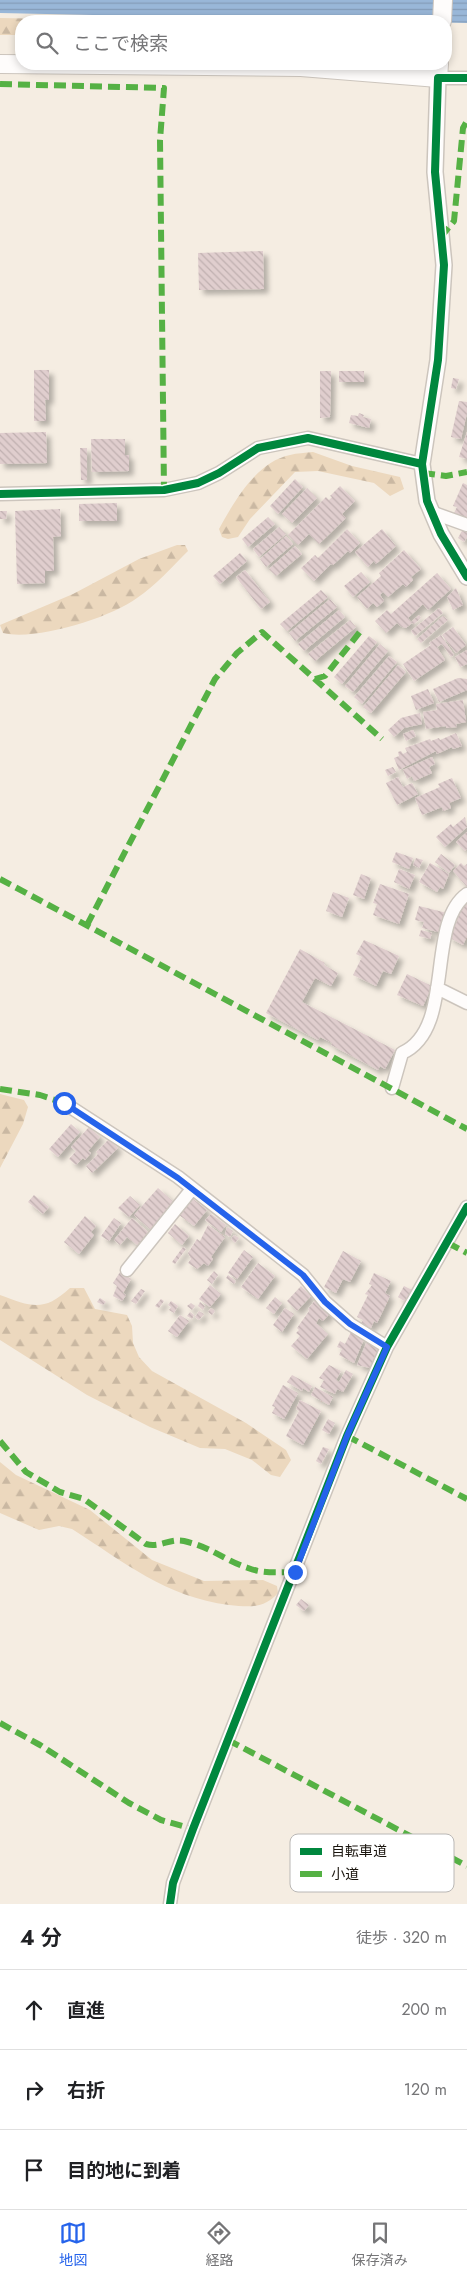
<!DOCTYPE html>
<html lang="ja">
<head>
<meta charset="utf-8">
<style>
  body { margin:0; font-family:Jost,"Noto Sans JP",sans-serif; background:#f6f6f6; color:#202124 }
  .stop { position:absolute; width:15px; height:15px; margin:-11px; border:4px solid #2563eb; border-radius:50%; background:#fff }
  .stop.end { background:#2563eb; border-color:#fff; box-shadow:0 1px 5px #0008 }
  .list { margin:0; padding:0; list-style:none }
  h2 { display:flex; justify-content:space-between; align-items:center; height:65px; margin:0; padding:0 20px; font-size:21px }
  h2 small { font-size:16px; font-weight:400; color:#757577 }
  .list li { display:grid; grid-template-columns:32px 1fr auto; gap:15px; align-items:center; box-sizing:border-box; height:80px; padding:0 20px; border-top:1px solid #e0e0e0 }
  .list b { display:block; font-size:19px; white-space:nowrap }
  .list em { font-size:16px; font-style:normal; color:#757577 }
  .icon { flex:none; width:28px; height:28px; fill:none; stroke:currentColor; stroke-width:2; stroke-linecap:round; stroke-linejoin:round }
  .map { position:relative; flex:none; width:467px; height:1904px; overflow:hidden }
  .search { position:absolute; background:#fff; box-shadow:0 2px 8px #0003; left:15px; right:15px; top:15px; height:55px; display:flex; align-items:center; gap:12px; box-sizing:border-box; padding:0 18px; border-radius:20px; color:#757577; font-size:19px }
  .sheet { height:305px; background:#fff }
  nav { display:flex; justify-content:space-around; align-items:center; box-sizing:border-box; height:70px; border-top:1px solid #e0e0e0; background:#fff; font-size:14px; color:#757577 }
  nav a { display:grid; justify-items:center; gap:2px }
  nav .on { color:#2563eb }
  .map>svg:first-child { display:block }
  .forest { fill:url(#forest-firs) }
  .water { fill:url(#water-rules) }
  .building { fill:url(#building-back-hatch); filter:url(#shadow) }
  .lines { fill:none; stroke-linecap:round; stroke-linejoin:round }
  .minor-casing { stroke:#ccc5bd; stroke-width:15 }
  .tertiary-casing { stroke:#ccc5bd; stroke-width:18 }
  .secondary-casing { stroke:#ccc5bd; stroke-width:20 }
  .minor { stroke:#fefcfb; stroke-width:12 }
  .tertiary { stroke:#fefcfb; stroke-width:15 }
  .secondary { stroke:#fefcfb; stroke-width:18 }
  .quiet { stroke:#55b144; stroke-width:6; stroke-dasharray:12 6; stroke-linecap:butt }
  .cycleway-casing { stroke:#fff; stroke-width:11 }
  .cycleway { stroke:#00873e; stroke-width:8 }
  .route { stroke:#2563eb; stroke-width:6 }
  .key { fill:#fff; stroke:#bab8b6; stroke-width:1 }
  .key-label { font-size:14px; fill:#19140d }
</style>
</head>
<body>
<div class="map">
<svg width="467" height="1904" viewBox="0 0 467 1904">
  <defs>
    <pattern id="forest-firs" width="22" height="20" patternUnits="userSpaceOnUse" patternTransform="scale(1.25)"><rect width="22" height="20" fill="#ecd8be"/><path d="M5 1l3.5 6h-7zM16 11l3.5 6h-7z" fill="#cab8a2"/></pattern>
    <pattern id="water-rules" width="6" height="5" patternUnits="userSpaceOnUse" patternTransform="scale(1.25)"><rect width="6" height="5" fill="#99b7d8"/><path d="M0 2.5h6" fill="none" stroke="#839cb8"/></pattern>
    <pattern id="building-back-hatch" width="6" height="6" patternUnits="userSpaceOnUse" patternTransform="scale(1.25)"><rect width="6" height="6" fill="#e0cece"/><path d="M-1 5l2 2M0 0l6 6M5-1l2 2" fill="none" stroke="#c0b0b0"/></pattern>
    <filter id="shadow"><feDropShadow dx="4.5" dy="4.5" stdDeviation="2.5" flood-color="#0004"/></filter>
  </defs>
  <rect width="100%" height="100%" fill="#f5ede2"/>
  <path class="forest" d="M0,18L161,21H21V35H0Z
    M313,452L352,466L400,477L404,489L390,496L374,483L318,471L295,472L250,519L238,537L228,539L222,537L219,529C234,502 256,462 290,455C297,453 305,453 313,452Z
    M177,545H185L188,551C172,567 156,585 137,598C110,618 36,641 3,633L0,625L73,594L139,559Z
    M0,1094L24,1100L28,1107L23,1124L0,1168Z
    M70,1288H84L95,1309L127,1315L132,1326L133,1343L139,1357L152,1371L246,1423L286,1450L291,1460L280,1477L271,1475L252,1460L225,1449L200,1448L150,1427L87,1395L0,1340V1295C32,1307 44,1312 70,1288Z
    M0,1462L16,1475L90,1510L152,1560L204,1581L263,1580L277,1586L278,1593C264,1609 249,1607 229,1605C166,1597 124,1562 72,1529L59,1526L39,1530L0,1513Z"/>
  <path class="water" d="M0,0H467V23L0,13Z"/>
  <path class="building" d="M263,251L264,289L199,290L198,253Z
    M34,370H49V400H45L46,421H34Z
    M320,371H331L330,417L320,418Z
    M339,371H364V382H339Z
    M453,378L459,379L456,389L451,388Z
    M459,401L467,402V413L461,439L451,437Z
    M359,413L364,415L363,417L371,419L369,428L349,423L351,415L358,416Z
    M46,432L47,463L0,464V433Z
    M467,432V459L459,457Z
    M91,439H125V455H129V471L92,472Z
    M80,448H87V480H81Z
    M295,479L303,487L278,514L270,506Z
    M463,483L467,485V518L454,513L457,507L453,506Z
    M340,486L355,501L342,514L346,518L319,544L309,534L298,545L288,535L326,497L329,500L332,497L330,496Z
    M307,488L317,498L292,523L282,514Z
    M117,503V521H79V504Z
    M60,509L61,536L53,537L54,571H45V583L17,584L15,511Z
    M0,511H7L6,519H0Z
    M268,517L275,524L248,547L242,539Z
    M279,527L286,534L259,557L253,549Z
    M464,527L467,528V537L464,542L458,538Z
    M347,529L360,543L350,553L348,551L333,565L331,564L314,581L301,568L315,555L318,558Z
    M382,529L396,546L376,564L374,561L368,567L355,552Z
    M286,536L293,544L266,567L260,559Z
    M295,546L302,554L276,576L269,569Z
    M404,550L421,569L411,577L413,580L406,587L403,584L388,597L383,592L380,595L384,601L377,607L373,603L367,609L357,597L381,576L379,573Z
    M240,553L247,561L220,584L213,576Z
    M245,570L270,602L261,609L236,577Z
    M361,572L370,582L353,597L344,586Z
    M437,573L451,589L428,610L423,604L408,618L411,622L419,615L421,618L414,624L412,623L406,628L402,627L397,623L386,633L375,621L387,610L391,614Z
    M456,588L463,605L453,610L447,597Z
    M321,590L328,597L287,631L280,624Z
    M330,599L337,607L295,641L289,633Z
    M439,608L443,613L415,636L411,631Z
    M339,610L345,617L304,651L298,644Z
    M443,616L448,620L421,643L417,639Z
    M350,620L356,627L315,661L308,654Z
    M453,627L466,645L456,653L442,635Z
    M441,635L454,655L451,657L442,644L437,647L445,660L414,681L403,664L431,645L429,643Z
    M369,636L377,642L342,684L334,677Z
    M380,644L388,651L353,692L345,686Z
    M467,650V664L460,667L455,657Z
    M389,656L397,662L362,704L354,697Z
    M398,665L406,672L371,713L363,707Z
    M458,678L467,679V690L439,702L433,689Z
    M428,689L434,703L416,710L411,696Z
    M463,700L466,722L456,724L457,727L446,728V726L426,729L423,712L437,710L436,704Z
    M420,713L422,724L404,728L394,737L388,730L401,718Z
    M413,730L416,736L406,741L403,734Z
    M456,733L462,746L453,749L452,747L437,754L436,751L399,770L394,758L399,756L398,752L401,751L403,754L407,752L405,748L430,739L431,741L439,738L440,740Z
    M432,757L435,764L429,767L432,773L414,781L412,776L407,779L403,770Z
    M393,767L396,772L388,776L385,770Z
    M398,777L403,787L412,783L418,794L397,805L386,783Z
    M452,778L461,798L449,803L451,808L443,811L442,807L422,815L415,798L440,787L438,784Z
    M465,817L467,827L445,847L436,837L451,824L453,827Z
    M467,832V849L465,851L456,842Z
    M396,852L413,858L409,869L392,862Z
    M441,854L455,865L449,873L435,862Z
    M416,858L423,860L419,868L413,865Z
    M430,863L449,874L443,889L440,887L437,892L419,882Z
    M461,863L464,866L467,864V887L453,871Z
    M399,869L415,875L409,889L394,882Z
    M361,874L371,878L364,899L353,895Z
    M380,884L409,894L399,924L373,915L377,904L373,903Z
    M333,892L349,898L342,917L326,911Z
    M467,899V936L463,945L448,937L457,921L454,919Z
    M419,906L447,913L442,933L422,928L424,922L415,920Z
    M421,930L432,933L430,939L419,936Z
    M364,940L399,956L391,974L383,971L376,986L353,975L362,957L356,954Z
    M300,949L325,963L324,965L338,973L331,986L315,978L302,1002L395,1050L385,1069L380,1066L378,1070L331,1045L332,1043L320,1037L318,1040L266,1013Z
    M407,974L432,986L423,1006L397,995Z
    M71,1124L80,1132L58,1157L49,1149Z
    M89,1127L100,1137L88,1151L91,1153L85,1160L83,1158L76,1165L69,1159L76,1151L71,1147Z
    M109,1139L118,1148L92,1173L86,1166L98,1154L96,1152Z
    M158,1188L176,1204L152,1231L134,1215Z
    M34,1195L49,1207L43,1214L28,1202Z
    M130,1196L140,1205L129,1217L118,1208Z
    M192,1198L207,1210L194,1226L179,1215Z
    M211,1214L226,1225L221,1232L205,1220Z
    M85,1216L96,1226L91,1232L94,1235L79,1254L64,1242Z
    M114,1218L121,1223L109,1241L101,1236Z
    M132,1218L148,1232L137,1245L127,1237L120,1245L114,1240Z
    M175,1224L189,1236L182,1245L168,1233Z
    M208,1225L225,1237L211,1257L213,1259L208,1266L204,1263L197,1269L188,1263L191,1259L188,1253L197,1239L200,1241Z
    M227,1227L233,1231L230,1237L225,1234Z
    M234,1235L239,1238L235,1243L231,1239Z
    M183,1247L186,1249L175,1264L172,1262Z
    M244,1250L253,1257L237,1279L228,1273Z
    M343,1251L361,1261L350,1282L343,1279L336,1293L324,1287Z
    M258,1263L275,1276L258,1299L241,1287Z
    M214,1271L218,1275L212,1284L207,1280Z
    M120,1272L131,1279L123,1293L126,1295L122,1301L113,1296L117,1286L113,1283Z
    M374,1273L391,1281L385,1293L390,1296L377,1323L374,1321L371,1328L361,1323L363,1320L357,1317L368,1295L365,1294L372,1285L369,1284Z
    M228,1275L236,1281L234,1284L226,1278Z
    M210,1285L221,1294L210,1307L199,1299Z
    M301,1286L311,1296L297,1311L287,1301Z
    M404,1286L412,1290L406,1302L398,1297Z
    M141,1289L145,1291L136,1304L131,1301Z
    M275,1297L282,1303L274,1314L266,1308Z
    M100,1298L106,1302L103,1305L97,1302Z
    M161,1299L164,1301L159,1308L155,1306Z
    M316,1299L331,1312L323,1321L319,1318L316,1323L328,1334L307,1359L291,1346L300,1336L296,1333L299,1330L297,1328L309,1311L308,1309Z
    M171,1301L178,1306L174,1313L169,1310L171,1307L168,1305Z
    M200,1302L205,1306L203,1310L198,1306Z
    M191,1303L195,1306L192,1310L187,1306Z
    M211,1308L215,1311L212,1315L208,1312Z
    M285,1308L294,1314L282,1332L273,1325Z
    M199,1311L204,1314L199,1320L195,1317Z
    M190,1312L194,1315L192,1319L187,1316Z
    M180,1315L189,1321L177,1337L168,1331Z
    M351,1332L364,1339L354,1363L339,1355L342,1349L337,1347L340,1341L345,1344Z
    M367,1341L379,1346L370,1368L357,1365Z
    M329,1365L341,1371L336,1380L339,1382L346,1370L353,1374L343,1392L337,1389L335,1394L320,1387L324,1380L319,1378Z
    M292,1375L312,1386L309,1392L303,1388L302,1391L287,1382Z
    M283,1385L298,1393L284,1419L272,1413L275,1407L272,1406Z
    M315,1387L333,1397L329,1405L311,1395Z
    M300,1400L321,1411L303,1445L286,1436L299,1411L296,1409Z
    M328,1419L335,1423L329,1434L322,1430Z
    M323,1447L329,1449L321,1464L316,1461Z
    M301,1599L309,1605L304,1611L296,1605Z"/>
  <g class="lines">
    <defs>
      <path id="minor" d="M438,78H467
        M0,494L164,490L198,483L219,473L258,448L308,438L422,464
        M431,512L467,525
        M437,988L467,1003
        M392,1088L402,1053C456,1029 425,924 467,894
        M64,1103L178,1177L303,1275L325,1302L350,1324L387,1347
        M127,1270L192,1189
        M170,1904L173,1883L193,1829L347,1436L387,1347L467,1207"/>
      <path id="tertiary" d="M438,78L435,172L444,265L438,360L422,464L427,501L441,534L467,577"/>
      <path id="secondary" d="M442,21L443,0
        M0,64L301,67L438,78L439,64"/>
    </defs>
    <use href="#minor" class="minor-casing"/>
    <use href="#tertiary" class="tertiary-casing"/>
    <use href="#secondary" class="secondary-casing"/>
    <use href="#minor" class="minor"/>
    <use href="#tertiary" class="tertiary"/>
    <use href="#secondary" class="secondary"/>
    <path class="quiet" d="M0,84L164,88L160,140L164,490
      M441,237L454,221L463,128L467,121
      M423,473L446,476L467,472
      M315,679L325,676L363,628
      M0,879L467,1129
      M87,925L215,679L237,653L262,632L382,739
      M0,1089L40,1095L64,1103
      M448,1243L467,1253
      M347,1436L467,1499
      M0,1441L26,1472L60,1492L84,1499L146,1544C160,1548 170,1538 184,1541C211,1547 224,1560 248,1568C263,1574 279,1572 295,1572
      M0,1723L40,1745L129,1803L161,1820L193,1829
      M228,1740L467,1866"/>
    <defs>
      <path id="cycleway" d="M467,78H438L435,172L444,265L438,360L422,464L427,501L441,534L467,577
        M0,494L164,490L198,483L219,473L258,448L308,438L422,464
        M170,1904L173,1883L193,1829L347,1436L387,1347L467,1207"/>
    </defs>
    <use href="#cycleway" class="cycleway-casing"/>
    <use href="#cycleway" class="cycleway"/>
  </g>
  <g class="lines">
    <path class="route" d="M64,1103L178,1178L303,1275L325,1302L350,1324L387,1347L347,1436L295,1572"/>
  </g>
  <rect x="290" y="1834" width="164" height="58" rx="8" class="key"/>
  <rect x="300" y="1848" width="22" height="7" fill="#00873e"/>
  <rect x="300" y="1871" width="22" height="6" fill="#55b144"/>
  <g class="key-label">
    <text x="331" y="1856">自転車道</text>
    <text x="331" y="1879">小道</text>
  </g>
</svg>
<div class="stop" style="left:64px;top:1103px"></div>
<div class="stop end" style="left:295px;top:1572px"></div>
<div class="search"><svg class="icon" aria-label="search" viewBox="0 0 24 24"><circle cx="10" cy="10" r="6"/><path d="M15 15l6 6"/></svg>ここで検索</div>
</div>
<section class="sheet">
<h2>4 分<small>徒歩 · 320 m</small></h2>
<ul class="list">
<li><svg class="icon" aria-label="ahead" viewBox="0 0 24 24"><path d="M12 20V5M6 11l6-6 6 6"/></svg><div><b>直進</b></div><em>200 m</em></li>
<li><svg class="icon" aria-label="right" viewBox="0 0 24 24"><path d="M7 20v-9h11M14 6l5 5-5 5"/></svg><div><b>右折</b></div><em>120 m</em></li>
<li><svg class="icon" aria-label="arrive" viewBox="0 0 24 24"><path d="M6 21V4h12l-3 4 3 4H6"/></svg><div><b>目的地に到着</b></div></li>
</ul>
</section>
<nav>
<a class="on"><svg class="icon" aria-label="map" viewBox="0 0 24 24"><path d="M3 6l6-2 6 2 6-2v14l-6 2-6-2-6 2zM9 4v14M15 6v14"/></svg>地図</a>
<a><svg class="icon" aria-label="directions" viewBox="0 0 24 24"><path d="M12 3l9 9-9 9-9-9zM9 14v-3h6M13 9l2 2-2 2"/></svg>経路</a>
<a><svg class="icon" aria-label="saved" viewBox="0 0 24 24"><path d="M7 4h10v16l-5-4-5 4z"/></svg>保存済み</a>
</nav>
</body>
</html>
